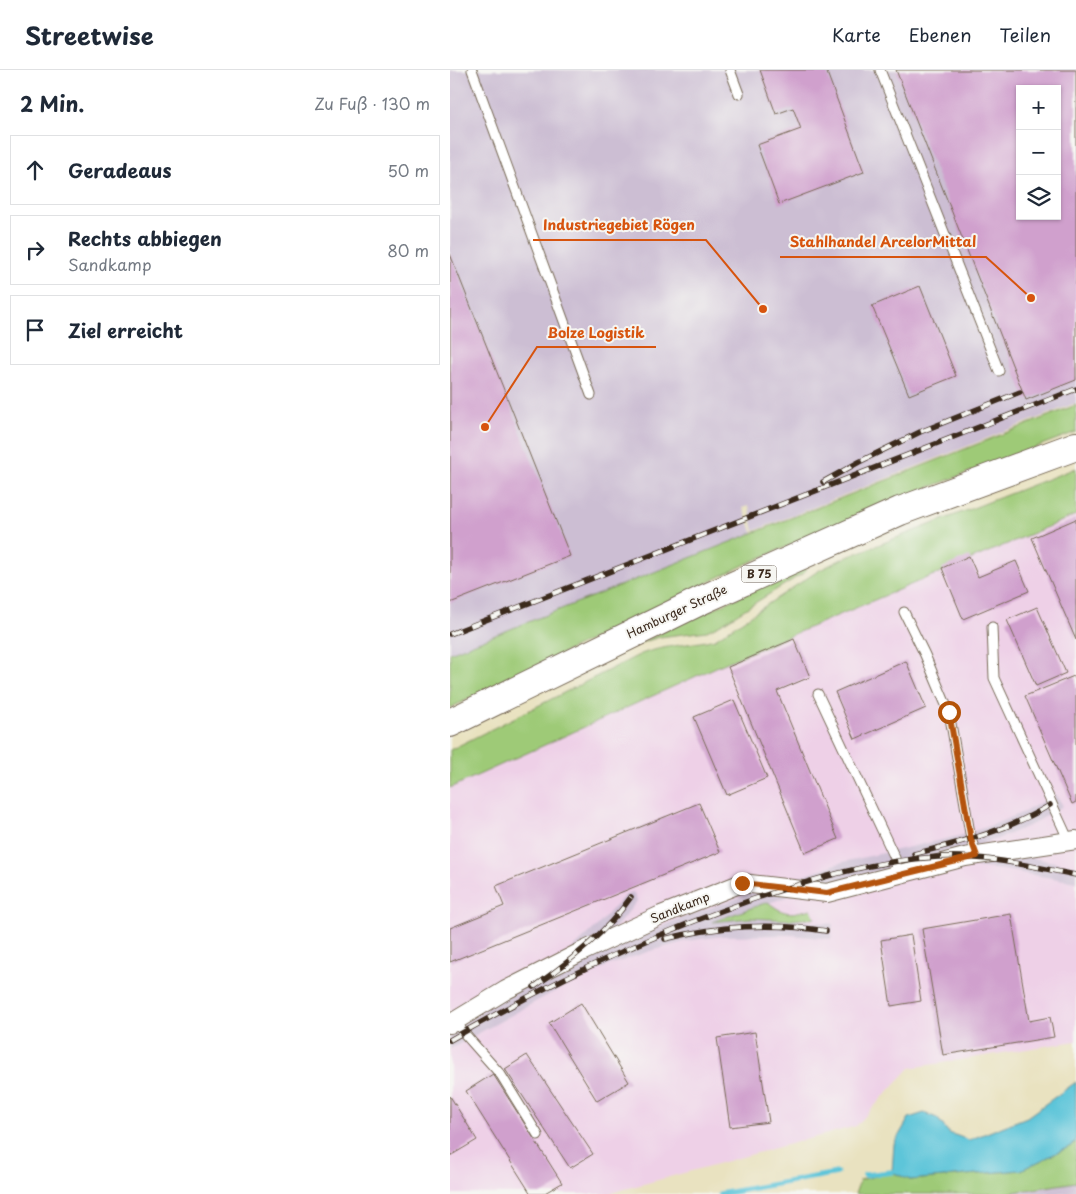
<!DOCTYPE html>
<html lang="de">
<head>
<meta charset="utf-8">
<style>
  body { margin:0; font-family:"Playpen Sans",sans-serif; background:#f2f2f3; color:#1f2937 }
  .controls { position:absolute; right:15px; top:15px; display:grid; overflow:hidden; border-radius:0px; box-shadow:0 1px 4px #0004 }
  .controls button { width:45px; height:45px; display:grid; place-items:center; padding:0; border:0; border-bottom:1px solid #e0e1e3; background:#fff; color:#1f2937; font:25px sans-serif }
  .stop { position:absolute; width:15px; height:15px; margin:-11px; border:4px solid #b45309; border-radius:50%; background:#fff }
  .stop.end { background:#b45309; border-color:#fff; box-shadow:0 1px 5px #0008 }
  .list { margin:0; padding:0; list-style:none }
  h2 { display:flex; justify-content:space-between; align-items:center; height:65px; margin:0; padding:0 20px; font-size:21px }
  h2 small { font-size:16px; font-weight:400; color:#747a83 }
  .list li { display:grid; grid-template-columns:32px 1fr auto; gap:15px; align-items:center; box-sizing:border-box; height:70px; margin:0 10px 10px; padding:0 10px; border:1px solid #e0e1e3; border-radius:0px }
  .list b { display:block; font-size:19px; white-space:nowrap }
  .list p { margin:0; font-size:16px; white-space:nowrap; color:#747a83 }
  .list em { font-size:16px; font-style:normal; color:#747a83 }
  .icon { flex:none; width:28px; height:28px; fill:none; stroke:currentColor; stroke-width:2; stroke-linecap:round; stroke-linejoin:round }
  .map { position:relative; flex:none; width:626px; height:1124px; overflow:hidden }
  header { display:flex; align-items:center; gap:30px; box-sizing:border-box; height:70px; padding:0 25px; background:#fff; border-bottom:1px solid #e0e1e3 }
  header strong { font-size:24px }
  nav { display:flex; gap:28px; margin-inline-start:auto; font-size:18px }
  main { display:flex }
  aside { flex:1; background:#fff }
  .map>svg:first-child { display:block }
  .built { fill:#eed0e7 }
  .industrial { fill:#ccbed3; fill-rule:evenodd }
  .green { fill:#9eca77; stroke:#6c7a4a }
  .water { fill:#5dc5d9; stroke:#4c787c }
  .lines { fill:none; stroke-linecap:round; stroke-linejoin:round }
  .stream { stroke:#5dc5d9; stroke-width:5.5 }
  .building { fill:#d0a0cd; fill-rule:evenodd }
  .lane-casing { stroke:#786a57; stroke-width:11 }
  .street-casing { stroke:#786a57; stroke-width:20 }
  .primary-casing { stroke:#786a57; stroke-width:30 }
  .lane { stroke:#fff; stroke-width:9 }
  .street { stroke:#fff; stroke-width:18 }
  .primary { stroke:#fff; stroke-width:28 }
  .rail-casing { stroke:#3b2a1e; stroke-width:5.5 }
  .rail { stroke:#f6f6f2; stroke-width:4; stroke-dasharray:11; stroke-linecap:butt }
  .route { stroke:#b45309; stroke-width:6 }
  .labels { text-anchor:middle; stroke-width:4; stroke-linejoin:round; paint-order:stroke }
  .shield { fill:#f6f6f2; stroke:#73675e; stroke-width:1 }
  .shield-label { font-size:11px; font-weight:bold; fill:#3b2a1e }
  .street-label { font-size:12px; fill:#3b2a1e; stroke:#f6f6f2 }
  .leader { fill:none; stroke:#d7540e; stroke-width:2 }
  .callout-dot { fill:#d7540e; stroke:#f6f6f2; stroke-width:2 }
  .callout-label { font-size:14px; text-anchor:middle; font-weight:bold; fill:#d7540e; stroke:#f6f6f2; stroke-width:4; stroke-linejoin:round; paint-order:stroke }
</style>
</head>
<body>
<header>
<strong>Streetwise</strong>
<nav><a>Karte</a><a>Ebenen</a><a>Teilen</a></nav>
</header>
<main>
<aside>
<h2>2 Min.<small>Zu Fuß · 130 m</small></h2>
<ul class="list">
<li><svg class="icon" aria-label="ahead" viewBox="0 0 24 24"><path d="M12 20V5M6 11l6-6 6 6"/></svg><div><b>Geradeaus</b></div><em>50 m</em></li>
<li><svg class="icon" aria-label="right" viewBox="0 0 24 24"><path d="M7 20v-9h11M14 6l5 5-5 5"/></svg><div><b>Rechts abbiegen</b><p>Sandkamp</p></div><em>80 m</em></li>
<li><svg class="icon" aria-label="arrive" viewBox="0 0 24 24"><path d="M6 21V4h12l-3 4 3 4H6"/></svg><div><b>Ziel erreicht</b></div></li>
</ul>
</aside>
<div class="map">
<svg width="626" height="1124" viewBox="0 0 626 1124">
  <rect width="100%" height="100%" fill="#f6f6f2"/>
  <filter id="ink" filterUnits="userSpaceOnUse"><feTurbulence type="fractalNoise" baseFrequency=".02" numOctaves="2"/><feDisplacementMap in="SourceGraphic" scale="10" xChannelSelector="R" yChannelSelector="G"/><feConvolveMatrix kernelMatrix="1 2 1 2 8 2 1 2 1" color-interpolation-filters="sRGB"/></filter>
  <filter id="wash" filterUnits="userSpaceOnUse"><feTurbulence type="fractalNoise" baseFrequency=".0096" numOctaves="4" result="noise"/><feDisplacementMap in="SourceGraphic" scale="20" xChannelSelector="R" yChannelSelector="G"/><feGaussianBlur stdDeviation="1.12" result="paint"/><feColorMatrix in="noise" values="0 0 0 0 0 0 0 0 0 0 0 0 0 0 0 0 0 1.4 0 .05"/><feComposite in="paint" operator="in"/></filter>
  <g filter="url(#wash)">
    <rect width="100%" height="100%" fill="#e9e2c0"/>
    <path class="built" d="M626,445V971L460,998L406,1056L157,1124H0V718L273,594Z"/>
    <path class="industrial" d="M0,0H626V333L304,461L299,436L293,438L303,464L0,583ZM570,19H607V146H570Z
      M606,724L613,736L583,754L547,769L513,780L557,783L626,796V812L554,800L513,796L433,801L381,812L265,851L301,848L341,850L383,854L381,869L340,865L272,866L237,871L200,881L157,896L96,926L0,979V961L115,886L149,854L174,826L183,822L187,831L166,857L134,889L226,850L335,811L393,792L509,766L545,754L574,742Z
      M626,1112V1124H552Z"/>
    <path class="green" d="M626,335V362L461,424L298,493L0,638V583Z
      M626,398V445L273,594L0,718V680L191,584C215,575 240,575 265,569L368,501L392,489Z
      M352,498L356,499L355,502L271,554L257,561L210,567L187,574Z
      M318,832C336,846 340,844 361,839L365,848L341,850L301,848L262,852Z
      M626,1071V1112L552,1124H405L410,1110L442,1102L460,1110L571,1100L621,1076Z"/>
    <path class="water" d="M626,1012V1071L621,1076L571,1100L460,1110L442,1102L444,1074L459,1048L474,1043L487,1048L499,1063L519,1070L577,1047Z"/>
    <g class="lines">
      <path class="stream" d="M415,1105L442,1102
        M270,1124L387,1103"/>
    </g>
    <g id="blocks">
      <path class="building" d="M310,0H376L414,102L329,134L307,75L351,59L343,38L326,44Z
        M446,0H626V310L576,330ZM570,19H607V146H570Z
        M0,184L120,486L0,533Z
        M470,216L506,306L459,325L422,236Z
        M626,449V570L582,468Z
        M519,486L528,507L566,491L579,521L513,549L492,498Z
        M587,537L616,603L586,616L557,550Z
        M344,569L360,607L327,621L388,769L355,783L278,597Z
        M456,591L476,638L405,669L385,622Z
        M624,606L626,611V732L622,734L575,626Z
        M284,630L317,708L277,725L244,647Z
        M249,733L270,782L0,892V858L54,836L46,816Z
        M561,844L579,951L600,947L604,967L493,985L472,859Z
        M461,865L471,931L441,936L431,870Z
        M131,933L179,1012L147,1031L99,953Z
        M305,962L319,1052L280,1057L267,968Z
        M77,985L143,1084L120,1098L55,999Z
        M43,1004L112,1113L93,1124H81L16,1021Z
        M0,1026L27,1070L0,1086Z"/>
    </g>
  </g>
  <g filter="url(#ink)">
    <use href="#blocks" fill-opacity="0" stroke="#786a57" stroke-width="1"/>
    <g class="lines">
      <defs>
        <path id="lane" d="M22,0L141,325
          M280,0L289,24
          M430,0L549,301
          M454,542L475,585L499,642L521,769L527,786
          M542,557L544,608L619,771
          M368,624L445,788L448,805
          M6,951L13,962L51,1005L88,1065"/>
        <path id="street" d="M0,954L56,920L129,883L211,845L292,813L377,823L515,787L626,770"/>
        <path id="primary" d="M0,653L254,529L450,441L626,376"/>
      </defs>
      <use href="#lane" class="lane-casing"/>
      <use href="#street" class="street-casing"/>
      <use href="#primary" class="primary-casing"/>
      <use href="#lane" class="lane"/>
      <use href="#street" class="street"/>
      <use href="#primary" class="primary"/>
      <defs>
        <path id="rail" d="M373,412L409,392L470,362L570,322
          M0,564L626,319
          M464,784C512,772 557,761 600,735
          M215,869C266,856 323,852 376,861
          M84,917C120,891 156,863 181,827
          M0,970C98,913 198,866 304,829C364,809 425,790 488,787C535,785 580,796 626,805"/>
      </defs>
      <use href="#rail" class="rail-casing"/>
      <use href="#rail" class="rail"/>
    </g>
  </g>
  <g class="lines" filter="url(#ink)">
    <path class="route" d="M292,813L377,823L527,786L521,770L499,642"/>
  </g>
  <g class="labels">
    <rect class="shield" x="291.5" y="495.5" width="35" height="17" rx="4"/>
    <g class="shield-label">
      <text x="309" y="508">B 75</text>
    </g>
    <g class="street-label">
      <text transform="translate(227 542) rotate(-25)" y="4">Hamburger Straße</text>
      <text transform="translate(230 838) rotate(-22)" y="4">Sandkamp</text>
    </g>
  </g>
  <path class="leader" d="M313 239L256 170H83M581 228L536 187H330M35 357L87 277H206"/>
  <g class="callout-dot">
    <circle cx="313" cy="239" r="5"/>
    <circle cx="581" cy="228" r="5"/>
    <circle cx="35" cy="357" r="5"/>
  </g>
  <g class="callout-label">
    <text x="169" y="160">Industriegebiet Rögen</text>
    <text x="433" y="177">Stahlhandel ArcelorMittal</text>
    <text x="146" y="268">Bolze Logistik</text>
  </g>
</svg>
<div class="controls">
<button>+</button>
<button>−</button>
<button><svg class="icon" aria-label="layers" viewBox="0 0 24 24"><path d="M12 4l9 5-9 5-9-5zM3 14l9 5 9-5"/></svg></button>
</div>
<div class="stop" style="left:499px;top:642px"></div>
<div class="stop end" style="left:292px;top:813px"></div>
</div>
</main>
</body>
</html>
